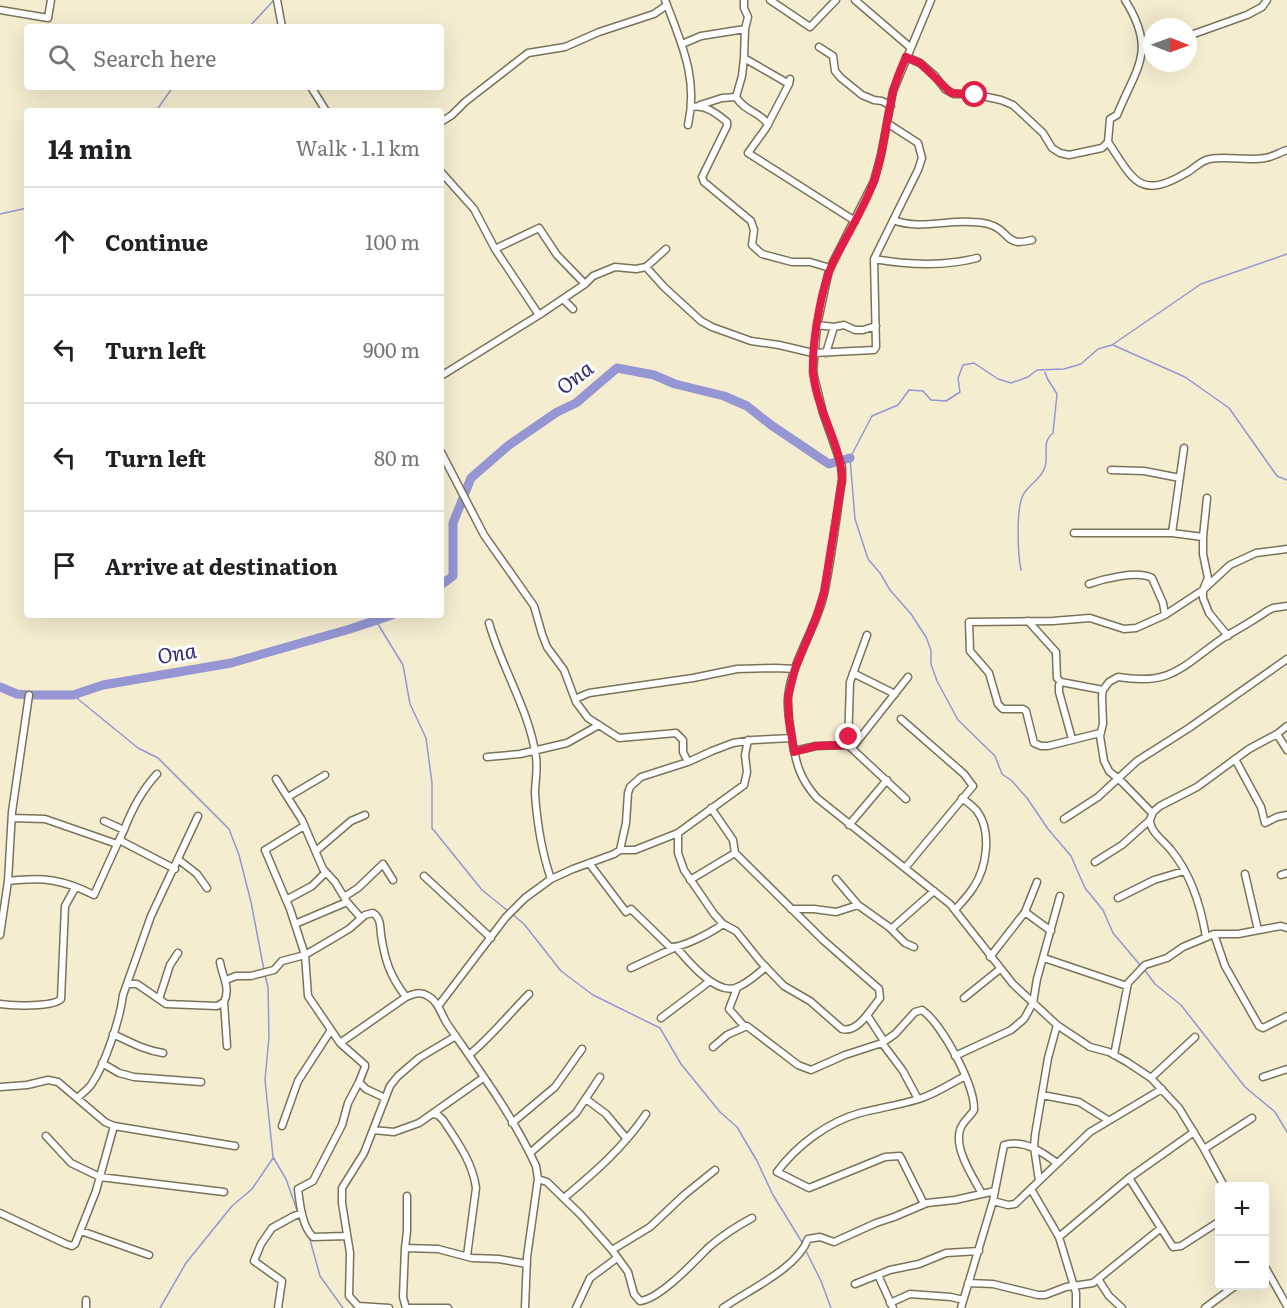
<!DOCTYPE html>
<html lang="en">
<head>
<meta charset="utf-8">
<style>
  body { margin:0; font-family:Literata,serif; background:#f6f6f6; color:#202124 }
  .controls { position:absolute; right:18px; bottom:18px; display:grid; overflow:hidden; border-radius:6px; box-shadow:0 6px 24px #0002 }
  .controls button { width:54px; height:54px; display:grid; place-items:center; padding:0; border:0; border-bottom:2px solid #e0e0e0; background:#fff; color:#202124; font:30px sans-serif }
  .compass { position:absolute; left:1143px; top:18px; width:54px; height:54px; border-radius:50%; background:#fff; box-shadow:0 6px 24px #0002; rotate:91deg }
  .stop { position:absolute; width:18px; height:18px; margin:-14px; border:4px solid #e11d48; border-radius:50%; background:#fff }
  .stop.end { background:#e11d48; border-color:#fff; box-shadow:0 2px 6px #0008 }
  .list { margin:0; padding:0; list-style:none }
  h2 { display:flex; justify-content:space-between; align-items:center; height:78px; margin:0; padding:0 24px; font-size:26px }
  h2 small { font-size:20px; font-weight:400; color:#757577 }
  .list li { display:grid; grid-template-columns:39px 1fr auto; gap:18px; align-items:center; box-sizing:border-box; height:108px; padding:0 24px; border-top:2px solid #e0e0e0 }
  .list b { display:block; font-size:22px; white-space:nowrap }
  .list em { font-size:20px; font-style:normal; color:#757577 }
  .icon { flex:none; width:33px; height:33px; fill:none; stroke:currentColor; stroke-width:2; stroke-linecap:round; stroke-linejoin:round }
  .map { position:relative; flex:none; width:1287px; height:1308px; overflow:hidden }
  .search { position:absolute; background:#fff; box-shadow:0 6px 24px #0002; left:24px; top:24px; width:420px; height:66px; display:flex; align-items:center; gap:15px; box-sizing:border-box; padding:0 21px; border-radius:6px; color:#757577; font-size:22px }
  .panel { position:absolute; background:#fff; box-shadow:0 6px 24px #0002; left:24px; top:108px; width:420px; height:510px; border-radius:6px }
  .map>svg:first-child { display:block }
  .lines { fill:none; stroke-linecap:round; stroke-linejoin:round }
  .stream { stroke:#9596d3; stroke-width:1.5 }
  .river { stroke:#9596d3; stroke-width:9 }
  .minor-casing { stroke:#7a735a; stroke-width:9 }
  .minor { stroke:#fff; stroke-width:6 }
  .route { stroke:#e11d48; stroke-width:8 }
  .labels { text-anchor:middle; stroke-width:6; stroke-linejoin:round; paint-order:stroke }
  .water-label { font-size:21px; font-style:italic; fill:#322971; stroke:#fff }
</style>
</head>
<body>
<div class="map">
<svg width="1287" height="1308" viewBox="0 0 1287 1308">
  <rect width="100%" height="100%" fill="#f5edd0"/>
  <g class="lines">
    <path class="stream" d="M249,27L274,0
      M156,111L173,87
      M0,214L27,208
      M1113,345L1185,377L1229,408L1277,476L1287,480
      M1021,570C1018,555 1015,503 1025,492C1032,482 1041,479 1045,467C1049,453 1041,443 1053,433L1057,394L1047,378L1045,372
      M376,621L403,665L410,704L426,738L432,783V828L482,890L508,911
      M73,695L138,748L158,758L229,829L239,855L251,902L264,970
      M512,914L524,924L561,971L593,995L660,1028L681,1064L720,1112L737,1127L757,1161L773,1195L803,1244
      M1141,966L1113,933L1103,910L1085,888L1071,856L1048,829L1027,798L1012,781L1002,774L995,756L958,720L937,681L931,664V650L926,637L911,614L890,590L880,573L868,559L855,519L850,458L872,416L898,405L909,390L923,391L931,400L946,401L960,392L958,378L963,365L974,363L998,379L1011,383L1028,377L1037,370L1064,369L1081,364L1098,349L1112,345L1201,284L1287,254
      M1144,969L1155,984L1181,1005L1245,1087L1275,1112L1287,1132
      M265,975L268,987L269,1037L265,1080L273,1157L286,1179L298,1213
      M309,1236L320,1276L343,1308
      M805,1249L821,1281L831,1308
      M160,1308L186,1263L232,1206L252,1189L273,1158"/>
    <path class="river" d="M441,585L453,576V523L471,478L509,445L557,412L576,403L617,368L654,375L675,384L724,396L747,406L771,425L829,464L850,458
      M0,687L17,694L29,695H73L103,685L231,663L350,629L392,615"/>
    <defs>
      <path id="minor" d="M277,0L282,27
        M744,0V8L748,17L745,29L744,58L789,84
        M770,0L810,27L836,0
        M855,0L911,48
        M931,0L893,91L881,155L874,181L829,270L817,325L813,372L823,413L842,467V480C836,518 832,556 824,594C816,629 791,662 788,698C787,712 790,726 792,739C796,764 800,779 817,798L950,904L1013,984L1057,1025L1090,1047L1109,1052L1127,1062L1151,1078L1179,1108L1204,1149L1224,1186
        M1125,0C1157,51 1137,66 1117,115L1110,119L1108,142C1133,179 1139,201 1186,173C1194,169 1201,160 1210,159C1228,156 1247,161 1265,158C1273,157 1280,152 1287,150
        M667,5C683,47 698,80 688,125
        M0,10L48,18L51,0
        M1188,36L1247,15L1262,7L1267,0
        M682,44L701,36L745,29
        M819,47L833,56L835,71L841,78L862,95L874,100L882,101L891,106
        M906,57L920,63L935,76L945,89L954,94H973L1001,100L1013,105L1043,133L1052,148L1060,153L1069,155L1102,148L1108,142
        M744,58L742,76L736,97C745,112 761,112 768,125
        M790,79L789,84L766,128L748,153L855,221
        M311,87L326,111
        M700,105L722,98L736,97
        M692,107C705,104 717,114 727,122V126L702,177L704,182L751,221L754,230L752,245L762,254L792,262H810L830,268
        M441,122L452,115L465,102L528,53L565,47L599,32L654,14L667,5L665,0
        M441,172L474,209L495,249L539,315
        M893,220C920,230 945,220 972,222C981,222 992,224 999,229C1006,234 1009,241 1018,242C1022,242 1028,241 1032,240
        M495,249L539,228L557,255L585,284
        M874,259C909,265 943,267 977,258
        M646,267L664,287L701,321L712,327L751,341L779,345L813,353L874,350L876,347L874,259L918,170L922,158L918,143L887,123
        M563,299L573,309
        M817,325L834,327L844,325L855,330H863L876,326
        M826,353L834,327
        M441,376L539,315L585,284L593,276L615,267L636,269L646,267L666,249
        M441,452L484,535L534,606L542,634L547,647L564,670L576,702L588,718L619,738L676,733L683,740V752L688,762
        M1111,470L1144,471L1180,478
        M1207,498L1203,537V554L1208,578L1203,590V598L1209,613L1228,636
        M1074,533H1172L1203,537
        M1172,533L1184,448
        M1089,584C1103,579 1138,570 1152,578L1163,603L1165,615
        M1028,621L1056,652L1057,678L1061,682L1103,690
        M489,623C502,669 529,709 536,757C538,769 535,782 535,794C537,822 542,853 551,879
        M853,673L895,694
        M1061,682L1059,685V692L1072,739
        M575,699L589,693L693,678L737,669L776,668L795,669
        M901,719L964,774L973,786L905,868
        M1100,733L1048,746H1041L1034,743L1026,711L1023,709H1003L998,704L989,673L970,651L969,622L1053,621L1090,618L1124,629L1136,628L1165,615L1203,590L1230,565L1256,553L1287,549
        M1277,734L1287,750
        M848,745L850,682L867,635
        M852,748L908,677
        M794,751L816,746L848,745L906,799
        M487,757L520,754L567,743L599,725
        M1235,759L1261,807L1265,823L1277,817L1287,815
        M276,779L302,820L323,869L335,882L347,902L361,918
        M288,797L325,775
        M1152,813L1123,783L1109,771L1104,761L1100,736L1103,724L1102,696L1103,690L1109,682L1118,677C1173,686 1182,666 1223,638C1238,629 1253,621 1267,611L1273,608L1287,606
        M12,818L45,819L117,844
        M1064,819L1098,797L1137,761L1189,728L1287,659
        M1150,820C1150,832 1164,841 1171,850C1190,873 1201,907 1206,937
        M104,821L124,830L120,838L123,842L175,869
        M849,825L887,780
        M304,826L265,850L290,909L305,955L308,996L340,1043L365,1065V1067L359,1082L366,1089L385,1098
        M124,830C132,809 142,790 157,774
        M678,833V853L684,870L714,914L723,924L736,931L760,961L784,986L810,1001L842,1029C857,1033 869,1012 877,1002L880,998L879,989L823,940L735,853L733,840L711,808
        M620,850L626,823L628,793L630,787L641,777L688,762L712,751L733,743L753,740L792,738
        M316,851L351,821L365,815
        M179,860L197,874L207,888
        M1095,862L1122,845L1150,820L1153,812L1160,806L1197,787L1249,749L1277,734L1287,726
        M589,863L626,912L631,909L670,947C683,948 712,932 723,924
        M1245,874L1258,930
        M1281,875L1287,873
        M424,876L491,938
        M836,879L858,905L889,927L905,943L914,947
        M690,880L735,853
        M8,881C43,877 62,879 94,895L120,838
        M344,897L358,888L383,864L393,880
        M1118,898L1154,880L1184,871
        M286,900L312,886L326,872
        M791,909H814L836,912L858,905
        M955,910C961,903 968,896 973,888C987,868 992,831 977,811C973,806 967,802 962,798
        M1025,912L1051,931
        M295,924L347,902
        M891,929L934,891
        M1214,934L1225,966L1259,1026L1263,1028L1287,1016
        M0,935L8,881L12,812L29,695
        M990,957L1025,912L1037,882
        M1044,958L1127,986
        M631,968L676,947C688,961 715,994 735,988C746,985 757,974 766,967
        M226,980L236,976H251L274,970L282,961L305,955L349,929L365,915L373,913C381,918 380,926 381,935C385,961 390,976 406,997
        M127,984H137L166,1004L217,1006L224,1002C231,988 222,976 220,962
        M737,988L729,1009L744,1026
        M964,998L1000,969
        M159,999L170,965L178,953
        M224,1002L227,1046
        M0,1004C12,1006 54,1007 61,999L65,906L75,888
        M439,1005L506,917L525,898L551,879L573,869L614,854L620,850H635L678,833L744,785L747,772L745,755L748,740
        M867,1015L884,1041
        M661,1018L710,981
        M113,1034C130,1042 144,1050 163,1053
        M340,1043L406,997C413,994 420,991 428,996C439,1002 441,1015 448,1025C479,1070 513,1116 536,1166L538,1179L527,1257L525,1308
        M882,1043L903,1071L918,1099
        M713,1047L727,1035L747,1026L798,1065L811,1070L845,1055L882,1043L895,1034L915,1012L922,1010C942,1024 975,1085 974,1110C970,1117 962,1122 960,1130C954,1149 973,1177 982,1194
        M469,1055C491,1037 509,1014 529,994
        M1114,1055L1128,983L1145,965L1167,958L1183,947L1214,934H1238L1281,926L1287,928
        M955,1056L1011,1030L1024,1019L1033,1003L1037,979L1060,896
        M102,1063L119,1073L134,1077L201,1082
        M1263,1077L1287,1069
        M1151,1078L1195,1037
        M0,1087L27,1085L48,1080L58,1082L105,1122L114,1126L235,1146
        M1042,1095L1079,1102L1108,1120
        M77,1098C82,1094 87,1090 91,1085C105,1065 120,1019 123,995L151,916L198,816
        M586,1099L606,1114L627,1139
        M432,1114L438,1115L443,1120C457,1141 473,1163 476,1188L467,1256
        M512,1123L555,1087L582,1049
        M282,1126L298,1081L331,1030
        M373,1130L394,1132L419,1123L483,1078
        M46,1136L71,1163L100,1177L224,1192
        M1204,1149L1252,1118
        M530,1153L576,1113L600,1077
        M1129,1178L1173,1247L1181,1246L1220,1221
        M538,1179L547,1182L581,1215L612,1250L628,1272L634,1294L640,1301C660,1299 695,1261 709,1247C722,1236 737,1226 752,1218
        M1039,1181L1034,1147L1035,1135L1048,1058L1057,1025
        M1031,1189L1059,1237L1076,1293V1308
        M407,1196V1231L405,1248L438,1249L472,1258L499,1259L527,1264
        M564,1198C594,1173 624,1147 646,1114
        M993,1201L1008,1205L1015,1204L1090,1132L1162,1089
        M924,1204L900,1156L885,1157L809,1188L777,1172C797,1145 828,1122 860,1113C879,1108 900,1105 919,1099C935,1094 950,1084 965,1076
        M0,1213L66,1244L72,1246L75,1244L96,1191L114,1126
        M81,1231L149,1255
        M347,1236L313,1237C302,1226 300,1205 298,1189L313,1181L342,1125L348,1103L359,1082
        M1059,1237L1129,1178L1194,1132
        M405,1248L403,1297L406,1308
        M612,1250L650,1227L684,1195L715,1170
        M1264,1265L1287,1306
        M878,1275L893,1308
        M1098,1279L1109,1296L1122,1308
        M968,1283L993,1284L1038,1295H1045L1066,1287L1093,1283L1161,1228
        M855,1284L890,1270L919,1264L946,1253L979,1251
        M890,1303L910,1294L951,1297L963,1300
        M86,1308V1300
        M278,1308L282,1281L254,1261L261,1244L272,1228L294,1216L302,1213
        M389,1308L358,1306L349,1296L350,1253L342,1203V1188L364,1153L390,1086L398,1076L419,1058L456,1036
        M410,1308H448
        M576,1308L590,1278L617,1258
        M723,1308C748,1290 797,1269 808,1239L820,1237L834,1242L876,1223L894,1217L927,1203L955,1200L995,1191
        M961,1308L993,1201L1004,1145C1024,1139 1042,1152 1057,1163
        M1205,1308L1235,1286"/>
    </defs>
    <use href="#minor" class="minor-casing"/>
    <use href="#minor" class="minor"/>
  </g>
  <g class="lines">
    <path class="route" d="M849,737L848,745L816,746L794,752L789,719L788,697L795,669L816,618L824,592L842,480C841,442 815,408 813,370C812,343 821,287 833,263C846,236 864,209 874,181C884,152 886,121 893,92C896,80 901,68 906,57L920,63L951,93L975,95"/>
  </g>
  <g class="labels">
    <g class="water-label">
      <text transform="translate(575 378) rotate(-38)" y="7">Ona</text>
      <text transform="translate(177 654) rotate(-10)" y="7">Ona</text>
    </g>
  </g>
</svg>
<div class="controls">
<button>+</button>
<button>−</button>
</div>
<svg class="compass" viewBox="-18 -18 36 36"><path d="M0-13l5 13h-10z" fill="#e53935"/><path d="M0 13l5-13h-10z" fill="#757577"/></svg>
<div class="stop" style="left:975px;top:95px"></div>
<div class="stop end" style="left:849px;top:737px"></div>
<div class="search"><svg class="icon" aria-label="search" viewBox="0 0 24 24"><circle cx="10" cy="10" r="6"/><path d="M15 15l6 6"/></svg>Search here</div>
<section class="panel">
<h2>14 min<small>Walk · 1.1 km</small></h2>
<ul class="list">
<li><svg class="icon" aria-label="ahead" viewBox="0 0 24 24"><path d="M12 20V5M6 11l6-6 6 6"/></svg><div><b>Continue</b></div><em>100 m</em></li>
<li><svg class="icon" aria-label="left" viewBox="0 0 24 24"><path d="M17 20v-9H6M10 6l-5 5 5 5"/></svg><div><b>Turn left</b></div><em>900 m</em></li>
<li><svg class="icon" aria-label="left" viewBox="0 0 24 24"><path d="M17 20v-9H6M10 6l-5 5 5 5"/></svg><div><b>Turn left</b></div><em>80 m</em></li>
<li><svg class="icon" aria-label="arrive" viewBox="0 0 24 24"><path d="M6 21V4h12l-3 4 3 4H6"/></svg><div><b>Arrive at destination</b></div></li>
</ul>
</section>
</div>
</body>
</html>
